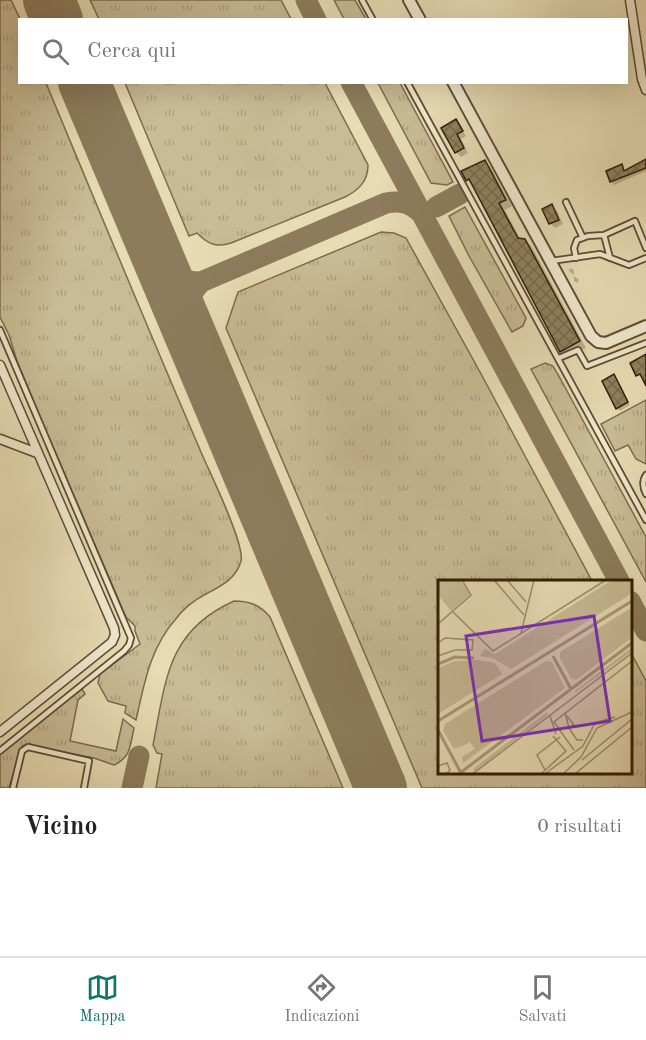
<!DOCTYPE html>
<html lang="it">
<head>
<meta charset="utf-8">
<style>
  body { margin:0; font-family:"Old Standard TT",serif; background:#f2f2f2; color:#222 }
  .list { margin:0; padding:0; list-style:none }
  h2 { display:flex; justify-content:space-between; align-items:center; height:78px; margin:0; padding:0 24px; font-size:26px }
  h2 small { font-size:20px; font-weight:400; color:#767676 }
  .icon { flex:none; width:33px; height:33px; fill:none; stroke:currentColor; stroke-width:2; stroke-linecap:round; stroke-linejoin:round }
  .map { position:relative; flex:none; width:646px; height:788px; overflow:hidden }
  .search { position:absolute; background:#fff; box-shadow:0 6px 24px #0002; left:18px; right:18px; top:18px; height:66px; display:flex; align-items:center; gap:15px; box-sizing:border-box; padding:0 21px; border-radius:0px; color:#767676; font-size:22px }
  .sheet { height:168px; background:#fff }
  nav { display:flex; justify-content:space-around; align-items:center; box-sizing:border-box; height:84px; border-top:2px solid #e0e0e0; background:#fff; font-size:16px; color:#767676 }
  nav a { display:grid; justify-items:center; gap:3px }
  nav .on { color:#0f766e }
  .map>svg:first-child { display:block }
  .grass { fill:url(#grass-tufts); stroke:#7c6c4d; stroke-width:1.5 }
  .shadow { fill:#0003 }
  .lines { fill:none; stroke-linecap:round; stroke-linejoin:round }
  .taxiway { stroke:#8c7c5c; stroke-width:21 }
  .runway { stroke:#8c7c5c; stroke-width:52 }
  .building { fill:url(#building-cross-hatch); stroke:#301d05; stroke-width:1.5 }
  .service-casing { stroke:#5e4c30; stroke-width:8 }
  .minor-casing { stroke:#5e4c30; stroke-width:11 }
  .tertiary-casing { stroke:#5e4c30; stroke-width:14 }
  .service { stroke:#efe8ce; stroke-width:4.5 }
  .minor { stroke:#efe8ce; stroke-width:8 }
  .tertiary { stroke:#efe8ce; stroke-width:10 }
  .inset-river { fill:none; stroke:#a99a78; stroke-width:3 }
  .inset-road { fill:none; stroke:#9e8f6d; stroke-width:1.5 }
  .view { fill:#7b2cbf; fill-opacity:0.15; stroke:#7b2cbf; stroke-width:3 }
  .inset-edge { fill:none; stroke:#301d05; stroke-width:3 }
</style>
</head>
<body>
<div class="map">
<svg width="646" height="788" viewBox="0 0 646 788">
  <defs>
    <pattern id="grass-tufts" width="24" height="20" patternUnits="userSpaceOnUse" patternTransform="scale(1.5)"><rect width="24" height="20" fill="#c8bb95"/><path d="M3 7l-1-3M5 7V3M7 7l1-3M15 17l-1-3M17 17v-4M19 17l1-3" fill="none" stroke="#aca07f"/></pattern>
    <pattern id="building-cross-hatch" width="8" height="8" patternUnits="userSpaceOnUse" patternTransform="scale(1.5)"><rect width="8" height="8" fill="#8f805f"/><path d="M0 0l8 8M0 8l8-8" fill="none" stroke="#75684c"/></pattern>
  </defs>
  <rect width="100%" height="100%" fill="#e7dbb3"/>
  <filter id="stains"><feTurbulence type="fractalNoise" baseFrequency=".00333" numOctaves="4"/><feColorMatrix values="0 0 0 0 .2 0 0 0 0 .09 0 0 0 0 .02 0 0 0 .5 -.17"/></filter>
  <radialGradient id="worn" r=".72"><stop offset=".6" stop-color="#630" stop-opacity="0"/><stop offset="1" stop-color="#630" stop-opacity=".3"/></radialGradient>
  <path class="grass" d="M0,0H11L20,19V82L46,83C98,208 150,334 204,459C212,477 245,545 241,561C236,579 221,586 206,594C194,600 183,609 175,620C150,648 144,685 136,720L125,713L126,706L108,701L98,683L100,674L140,644L135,631V626L126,617L50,440L17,361L9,335L0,317Z
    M90,0H281L291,19H99Z
    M334,0H355L366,19H344Z
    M125,83H325L368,165C368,181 359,190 345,197L231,243C216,248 208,244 197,233L189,236Z
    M378,83H400L453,182L447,185L431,183Z
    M465,207L526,318L523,326L512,332L469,256L449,216Z
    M381,232L394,233L406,238L480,372L592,581H439V772H630V651L646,681V788H422L226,328L238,292Z
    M545,363L553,366L560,378L646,537V582L531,369Z
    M646,400V464L636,459L628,445L615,451L601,424Z
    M234,601C250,601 260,605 270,617L343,788H156L162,754L157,753L153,745C166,680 167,631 234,601Z
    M82,689L85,694L78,700L70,741L116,751L123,719L134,728C130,746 131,757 114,765L94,758L25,745L22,746L9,788H0V754Z"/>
  <path class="shadow" d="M456,121L466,136L461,139L468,153L461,157L456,152Z
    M646,160V171L614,185L611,182L607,172L621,166L625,172Z
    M484,161L491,168L512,206L505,210L521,240H525L532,247L586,348L568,357L561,351L474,186L467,180Z
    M552,206L557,211L563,224L555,228L550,223Z
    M570,268L574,270V275L569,271Z
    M574,276L579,280L577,283L574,281Z
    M616,379L630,405L620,411L617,408Z"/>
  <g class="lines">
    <path class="taxiway" d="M306,0L316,20
      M351,82L619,581
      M436,207L460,194
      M159,260C173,274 180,282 201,282L386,203C401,200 411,203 422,214
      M188,330C185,310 187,297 201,282
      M630,601L646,631
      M132,788L139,756"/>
    <path class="runway" d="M49,0L57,20
      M84,82L381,788"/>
  </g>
  <path class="building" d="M456,119L463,131L457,134L464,148L455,153L441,128Z
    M646,159V168L610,182L606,171L622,164L624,171Z
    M485,160L506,200L499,203L518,238L525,239L580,341L560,352L469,179L466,181L461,171Z
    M552,204L559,220L549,224L542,209Z
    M646,354V386L640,374L636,376L630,363Z
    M614,374L628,402L616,409L602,381Z"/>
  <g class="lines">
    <defs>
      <path id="service" d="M362,0L373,20
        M407,82L646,520
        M566,202L583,238
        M604,235L610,258
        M576,258L574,248L577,240L588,236L604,235L635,221L646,248
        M551,261L600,254L629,265L646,258
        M0,330L131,638L129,645L124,651L0,751
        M559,358L578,350L587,366L646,343
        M646,475C642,481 643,488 646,494
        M13,788L22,751L28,747L89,761L84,788"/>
      <path id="minor" d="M630,0L642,79L646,90
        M0,365L114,628L115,635L112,642L0,732
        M0,439L37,453"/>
      <path id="tertiary" d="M409,0L420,20
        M453,82L591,336L598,342L606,343L646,326"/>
    </defs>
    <use href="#service" class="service-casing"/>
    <use href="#minor" class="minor-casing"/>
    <use href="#tertiary" class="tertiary-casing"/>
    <use href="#service" class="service"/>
    <use href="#minor" class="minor"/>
    <use href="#tertiary" class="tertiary"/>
  </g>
  <g transform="translate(438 580)">
    <rect width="194" height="194" fill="#e7dbb3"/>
    <path d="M174,0H193V14L73,89L55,78L42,76L47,69L57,74ZM193,28V58L138,100L133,98L122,78V72ZM193,68V72L137,113V111ZM39,80L57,83L64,94L0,134V88L17,81ZM108,81L114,82L127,108L25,183L24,177L37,169L32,162L17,170L25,164L16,169L5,151L7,144ZM109,132L110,135L35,193L36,188Z" fill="#c8bb95"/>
    <path d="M0,0H22L32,14L13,31L0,15Z" fill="#c8bb95"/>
    <path d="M14,0H19L30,15L19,23L7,6Z" fill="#c8bb95"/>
    <path class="inset-river" d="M115,76L133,109M0,84L17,77L36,78M0,141L194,21M0,150L23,193M22,193L194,63"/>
    <path class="inset-road" d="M56,0L86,35M69,0L88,22M15,32L55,71L168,0M0,44L33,15L24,0M83,53L96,0M0,63L7,58L35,60L34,70H17L0,76M127,132L131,148L136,145L129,136M112,136L118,154M131,148L139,160H145M136,170L116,142L194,81M144,180L194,139M0,186L9,183L12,190L9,193M107,190L99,175L122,157M36,193L194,73M104,193L128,171L115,156M108,193L145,166L157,143L177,137M126,193L143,177L159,148L194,132M138,193L194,147"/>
    <path class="view" d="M156,36L172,141L44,161L28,56Z"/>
    <rect width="194" height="194" class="inset-edge"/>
  </g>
  <rect width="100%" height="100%" filter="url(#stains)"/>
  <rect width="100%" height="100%" fill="url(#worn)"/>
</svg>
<div class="search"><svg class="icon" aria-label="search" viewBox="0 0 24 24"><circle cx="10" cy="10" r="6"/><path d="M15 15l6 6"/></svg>Cerca qui</div>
</div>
<section class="sheet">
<h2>Vicino<small>0 risultati</small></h2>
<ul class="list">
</ul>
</section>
<nav>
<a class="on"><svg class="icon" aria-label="map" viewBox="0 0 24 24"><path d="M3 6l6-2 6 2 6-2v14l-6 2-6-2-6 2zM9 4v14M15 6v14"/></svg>Mappa</a>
<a><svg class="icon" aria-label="directions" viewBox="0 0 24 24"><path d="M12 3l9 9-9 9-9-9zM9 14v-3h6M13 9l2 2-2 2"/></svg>Indicazioni</a>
<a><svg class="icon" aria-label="saved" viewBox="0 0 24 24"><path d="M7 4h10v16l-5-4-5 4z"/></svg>Salvati</a>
</nav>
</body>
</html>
